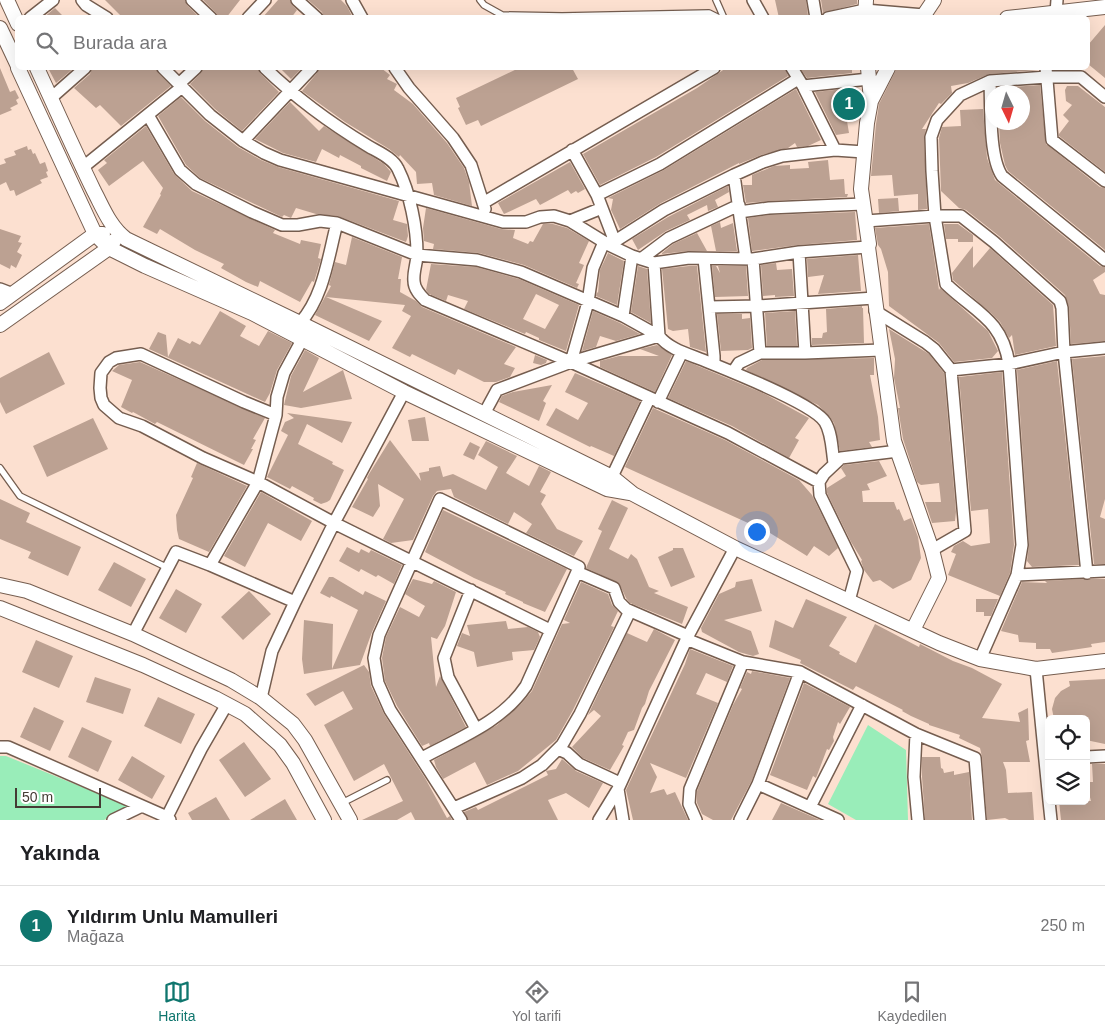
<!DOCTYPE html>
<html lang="tr">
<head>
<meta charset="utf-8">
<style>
  body { margin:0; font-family:Arial,sans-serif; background:#f6f6f6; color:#202124 }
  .controls { position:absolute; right:15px; bottom:15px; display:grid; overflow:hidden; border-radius:8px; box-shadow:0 5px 20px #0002 }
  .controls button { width:45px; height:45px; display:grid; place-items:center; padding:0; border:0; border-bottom:1px solid #e0e0e0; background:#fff; color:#202124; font:25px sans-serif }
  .compass { position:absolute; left:985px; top:85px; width:45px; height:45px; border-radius:50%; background:#fff; box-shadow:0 5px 20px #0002; rotate:175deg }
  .scale { position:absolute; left:15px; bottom:12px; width:86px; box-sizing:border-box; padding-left:5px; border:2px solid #453b34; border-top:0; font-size:14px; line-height:18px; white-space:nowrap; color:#453b34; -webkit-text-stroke:4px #fff; paint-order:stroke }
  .you { position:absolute; left:756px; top:531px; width:18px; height:18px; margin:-12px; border:4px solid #fff; border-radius:50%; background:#1a73e8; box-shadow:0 0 0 8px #1a73e833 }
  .badge { display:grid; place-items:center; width:32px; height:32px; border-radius:50%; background:#0f766e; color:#fff; font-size:16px; font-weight:700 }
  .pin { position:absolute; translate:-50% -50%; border:2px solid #fff; box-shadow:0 1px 5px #0006 }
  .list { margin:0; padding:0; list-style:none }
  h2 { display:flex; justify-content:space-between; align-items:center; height:65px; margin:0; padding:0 20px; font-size:21px }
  h2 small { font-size:16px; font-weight:400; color:#757577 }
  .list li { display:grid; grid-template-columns:32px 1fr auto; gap:15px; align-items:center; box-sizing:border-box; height:80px; padding:0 20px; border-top:1px solid #e0e0e0 }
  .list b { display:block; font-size:19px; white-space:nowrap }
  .list p { margin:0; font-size:16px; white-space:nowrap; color:#757577 }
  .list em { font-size:16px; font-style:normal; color:#757577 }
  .icon { flex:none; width:28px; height:28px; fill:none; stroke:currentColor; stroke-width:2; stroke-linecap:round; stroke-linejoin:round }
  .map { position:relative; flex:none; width:1105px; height:820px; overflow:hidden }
  .search { position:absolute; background:#fff; box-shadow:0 5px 20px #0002; left:15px; right:15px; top:15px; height:55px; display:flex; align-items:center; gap:12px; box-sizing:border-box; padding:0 18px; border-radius:8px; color:#757577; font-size:19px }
  .sheet { height:145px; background:#fff }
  nav { display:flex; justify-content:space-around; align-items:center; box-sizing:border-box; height:70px; border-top:1px solid #e0e0e0; background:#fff; font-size:14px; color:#757577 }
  nav a { display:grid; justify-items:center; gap:2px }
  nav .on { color:#0f766e }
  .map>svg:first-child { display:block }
  .green { fill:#99edb9 }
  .building { fill:#bca192; fill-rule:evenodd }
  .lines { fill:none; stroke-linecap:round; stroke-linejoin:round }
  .service-casing { stroke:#755d4f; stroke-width:8 }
  .minor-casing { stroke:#755d4f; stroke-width:14 }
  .tertiary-casing { stroke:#755d4f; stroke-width:16 }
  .service { stroke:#fff; stroke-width:5.5 }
  .minor { stroke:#fff; stroke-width:11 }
  .tertiary { stroke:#fff; stroke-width:14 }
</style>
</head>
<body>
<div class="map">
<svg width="1105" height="820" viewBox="0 0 1105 820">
  <rect width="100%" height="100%" fill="#fce0d0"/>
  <path class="green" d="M868,725L906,750L908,820H856L828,804Z
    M0,756H6L131,807L104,820H0Z"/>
  <path class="building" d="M105,0H185L187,5L200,18H123Z
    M203,0H240L226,18H218L216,13Z
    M278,0H290L292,5L297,10L291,18H262Z
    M308,0H341L347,6L353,18H324L322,12Z
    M775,0H806L808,16L779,18Z
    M821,0H857V4L823,13Z
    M55,8L65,18H43Z
    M1105,25V78L1088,64V45Z
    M0,68L10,92L15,90L19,98L16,100L18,104L10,108L12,110L0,115Z
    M48,68H74L56,83Z
    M92,68H156L158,73L171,86L121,126L100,105L96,108L74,88L90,74Z
    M203,68H258L260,73L279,92L242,131L215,109L190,84L201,73Z
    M275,68H302L291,79L280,68L278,70Z
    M319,68H381L390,75L387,79L397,84L394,90L413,104L447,143L464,168L469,182L472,206L434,195L432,183L417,184L416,172L400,155L399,157L389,149L345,122L302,91L317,73Z
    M519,68H572L578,79L481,126L478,120L466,125L458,108L460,107L456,98Z
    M726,68H785L788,76L656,157L600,185L583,154L697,88Z
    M800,68H852V73L807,78Z
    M897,68H1038V70L989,74L968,83L951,86L952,93L941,104L939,103L922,129H926L924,137L927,209L918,210V194L894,196L892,175L871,176L876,124L879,104Z
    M1040,85L1046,144L1100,187L1105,188V250L1008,171L1005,165L1000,143L999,124L1022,122V92H998V88Z
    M1067,86H1078L1105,107V172L1059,136V134L1069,121L1063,115L1072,105L1066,101L1065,90Z
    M854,88L855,103H862L860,113L849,114L850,121H847L849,133L836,135L815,92Z
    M796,89L821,140L808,146L797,147L795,143L788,148L761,155L739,164V163L661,203L620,229L611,210L613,199L608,198L664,170Z
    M181,97L205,121L238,147L261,160L278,167L399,201L393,220L407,224L408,236L406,242L338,216L316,214L296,208L291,218L284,215L282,217L200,178L186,165L158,116Z
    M290,102L319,131L324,126L384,164L391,172L387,181L361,168V166L340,155L339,158L322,149L316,162L283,153L255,139Z
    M983,109L987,158L995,180L1100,266L1105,267V272L1093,280L1100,294L1105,295V341L1071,344L1069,307L1065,295L999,236L966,210L959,208L941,191L939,138L942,127L961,126L960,110Z
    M146,126L174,174L192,191L275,230L273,233L300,244L301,240L321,244L318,258L321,259L314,282L312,281L300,302L260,281L258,287L246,282L221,268L224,264L195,250L160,229L157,234L143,227L161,195L160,194L163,188L143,161L109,186L98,170L107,163L104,160Z
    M27,146L28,150L31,149L33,154L35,153L40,164L45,162L48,171L46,172L48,177L40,180L42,183L16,196L14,190L10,191L6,182L0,185V165L6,163L4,159L16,155L14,151Z
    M828,160L830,180L844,179L845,194H848L847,197L769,201L746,203L743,185H752V175L774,166L790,165V169L809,168L808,162Z
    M570,162L585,189L578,193L576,191L571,194L568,190L540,205L536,199L504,214L498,203Z
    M728,186L729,192L715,200L718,207L708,211L707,205L687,215L690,220L666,231L638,250L632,239L668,217Z
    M898,198L899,211L879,213L878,199Z
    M426,208L501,229L515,230L513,238L528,244L530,241L533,242L543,224H553L567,228L589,241L579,263L584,265L576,283L579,284L577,288L524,265L479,253L433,249L434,244L424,241L423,228Z
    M855,212L857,240L798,245L752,251L748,218L770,215Z
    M720,222L721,228L733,223L737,251H716L711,226Z
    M929,224L939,290L940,288L988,331L998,351L992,358L954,362L939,343L889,306L888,272L881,249L878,245L875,228Z
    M944,224H958L973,235V242H958V239H946Z
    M0,229L21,236L18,242L22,243L17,252L22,255L16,268L11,265L10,269L0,264Z
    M697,233L707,251H688L662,254V253L673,244Z
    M352,237L402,257L398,279H401L400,292L416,301L422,307L516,347L504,364L515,368L510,377L496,382H484L458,369L455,375L412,354L410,357L392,348L411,316L402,311L405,305L326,297L382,321L369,341L315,315L331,286L329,285L335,262L346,265Z
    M973,246V268L990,248L1053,305L1056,346L1015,355L1012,335L1009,338L1000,322L991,313L953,280L952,273Z
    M608,253L624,261L617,305L596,296L597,292L598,293L600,270Z
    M858,255L861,291L818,294L824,275L808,277L807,259Z
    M776,263L777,270L792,269L794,296L775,297V295L763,296L761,265Z
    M431,264L476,267L519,279L579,305L566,351L539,340V338L526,332L525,334L464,309L468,301L448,295L446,301L429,294L426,290ZM536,294L559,305L545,329L523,319Z
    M638,266L647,269L651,323L631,312Z
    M689,266H697L706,352L690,347L688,329L673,331L668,329L662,269Z
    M712,266H716L720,273L718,266H746L748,296L715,297Z
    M862,306V308H863L864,343L812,345V338H822L823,333L827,332L826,309Z
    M220,311L246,326L240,336L259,346L268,331L292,343L277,370L270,393L265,402L149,349L158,332L166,335L168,357L178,338L190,344L192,341L200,345Z
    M593,311L620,323L640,334L616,341L600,336L596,347L582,351Z
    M795,311L797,346H767L765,313Z
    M717,314H742V319L750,318L752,348L748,350L721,351Z
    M889,329L929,354L944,373L956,512L955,521L932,523L925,502H941L939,483L921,485L917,482L903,439L898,408H900L894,378L895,359Z
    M657,345L672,355L655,392L600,367V361L619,356H659L640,349Z
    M305,350L319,358L303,392L343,370L352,399L301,408L284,405L291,376Z
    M49,352L65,384L6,414L0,402V378Z
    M535,355L547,360L546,363L541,365L533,363Z
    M1105,356V499L1100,517L1105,519V564H1094L1072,359Z
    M874,358V375H870L878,417L880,440L869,442L872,447L840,451L834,423L830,417L818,405L746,370L747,368L762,360Z
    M686,361L765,394L809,418L795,438L799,440L789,458L732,426L668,398Z
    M1057,361L1079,565L1032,567L1027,561L1029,545L1017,370Z
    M140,362L265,418L253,439L256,440L251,449H253L244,465L157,422L155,424L133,412L132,413L121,407L132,380L112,371L119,365Z
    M1002,372L1014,545L1010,573L1000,596L948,575L956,554L951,552L954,546L963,541L971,546L990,543L988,509L971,511L959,377Z
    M575,373L640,401L614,456L591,446L590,447L546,425L556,408L578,420L588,403L565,392Z
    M552,385L543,401L546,403L539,421L499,402L502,396L513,392Z
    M653,408L725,440L799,480L812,495L838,548L829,556L814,546L807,556L770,533L625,467Z
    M287,413L352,422L342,443L307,424L298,444L333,462L332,464L344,470L330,500L327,502L321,504L313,500L314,498L292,486L290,489L267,477L288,435L281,431L285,422L294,418Z
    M425,417L429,441H412L408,420Z
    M93,418L108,449L47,477L33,446Z
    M390,440L421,481L419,473L429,471V468L440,466L443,477L453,474L486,490L498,467L478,455L486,441L517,456L506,473L529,486L539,466L551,472L540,492L546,495L541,504L557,529L583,541L574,556L526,533L532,524L514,512L508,524L454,497L451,489L437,491L433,496L413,540L391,543L383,539L404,499L378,484L380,506L373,517L352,507L368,479L367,478L369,474Z
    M470,442L480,447L474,460L463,455Z
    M879,461L887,476L867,484L870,490L862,491L863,502H894L897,510L899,509L904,521L911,518L918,537L921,558L911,580L893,589L880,580L873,582L864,570L861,561L862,560L851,542L827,493V488L846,476L841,468L844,465Z
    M197,463L247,486L209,552L179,539L177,530L176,515L193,478L191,477Z
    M261,492L312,521L301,541L268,523L245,567L224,556Z
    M0,499L30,513L26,522L81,547L68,576L28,558L31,552L0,539Z
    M612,500L628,508L609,549L628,559L631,554L637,559L649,587L659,591L654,593L688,607L682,624L630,603L626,598L619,583L586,568L602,531L598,529Z
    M443,510L567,569L545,612L523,603V602L505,594L506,592L474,578L425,552Z
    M347,547L359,553L361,549L369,553L371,550L402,565L394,584L378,575L376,577L361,569L359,572L339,561Z
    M673,548H683L695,577L671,587L658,557L673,550Z
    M114,562L146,579L131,607L98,590Z
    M329,577H333L363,595L365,591L386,601L372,632L360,665L304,674L302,659L304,620L333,624L332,669L358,610L331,596L330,598L320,593Z
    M413,579L432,584L434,581L456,592L445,626L437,639L431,637L436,687L440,676L466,727L430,746L429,743L422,746L397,706L385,681L382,658L386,637L400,607L419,617L425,606L405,594Z
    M752,579L762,611L724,620L751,631L759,654L753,656L739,652L702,632L701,628L719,594L735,587L736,582Z
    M1083,579H1105V642L1091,644L1092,647L1052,653L1050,649H1036V643L1019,642L1018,635L1001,631L1022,582L1047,583L1045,581Z
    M581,582L608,594L612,605L618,611L611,626L614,627L573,710L556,740L518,771L487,785L475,762L443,779L436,767L434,760L468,742L497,725L521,704L532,691L562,624L570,623L564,620Z
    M176,589L202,604L186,633L159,618Z
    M249,591L271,614L243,640L221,617Z
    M806,599L847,617L829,646L840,652L839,654L856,663L875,624L919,647L920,644L953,661L972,668L1002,684L982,718L1020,722L1018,713L1028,708L1029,740L1026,741L1030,762H1003L1006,770L1008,793L1032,792L1034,820H1009L1005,818L987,820L982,757L980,748L959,738L960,735L929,725V724L911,716L902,711L903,710L856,686L853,690L800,663L801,660L769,647L775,620L793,628Z
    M976,599H998L991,616H984V612H976Z
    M506,621L508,629L528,627L538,632L540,637L534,650L512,652L513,660L477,667L474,652L457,646L462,633L470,636L467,625Z
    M654,629L675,640L649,691L645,704L642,708L634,730L628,732L622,745L624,746L610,770L583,758L572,747L601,716L594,710L588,715L627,633L647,642Z
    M36,640L73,656L59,688L22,672Z
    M690,649L733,666L727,682L706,673L696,694L718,703L686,778L650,763L657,777L650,793L664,789L667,795L675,792L688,820H633L626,790L685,664Z
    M364,665L369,672L371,686L384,714L425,778L447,818L450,816L452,820H415L411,812L397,820H362L403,801L384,764L354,781L324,725L353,709L343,691L315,706L306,694Z
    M752,671L790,678L752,780L731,820H713L702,814L697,803V791L733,705L742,689L740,688L747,672L751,674Z
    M95,677L131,689L123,714L86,702Z
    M1105,679V744L1086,740V719H1054L1052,709L1055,698L1061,691L1070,686L1069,681Z
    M804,683L850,707L840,724L838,722L833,737L834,741L829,750L827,749L816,778L813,776L807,790L770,775Z
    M158,697L195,714L181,744L144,726Z
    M34,707L64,721L50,751L20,737Z
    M82,727L112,741L98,772L68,757Z
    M244,742L271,779L245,797L219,760Z
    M132,756L165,776L152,799L118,780Z
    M922,757H940L941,768L943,769L944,773L954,771V775L969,772L972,820H925L922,777Z
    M562,759L576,771L603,783L589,808L566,793L548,800L558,820H468L464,812L476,807L478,810L548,775L546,771L556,769Z
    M1092,764H1105V820H1061L1059,801H1091L1086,782H1093Z
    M216,797L230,820H192L188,813Z
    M285,799L297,820H250Z
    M781,803L820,820H772Z"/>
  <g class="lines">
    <defs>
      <path id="service" d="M480,0L484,5L502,15L562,16L709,13L719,18
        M716,0L724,18
        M0,468L20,496L168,568
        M342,803L387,780"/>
      <path id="minor" d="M82,0L86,5L107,18
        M192,0L211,18
        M297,0L317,18
        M352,0L362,18
        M753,0L763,18
        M813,0L816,18
        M1056,13L1057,0
        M30,18L53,0
        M248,18L265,0
        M828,18L865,10L924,15
        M163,68L210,115L243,141L264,153L280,160L503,222H526L540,217L554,216L570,221L609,245L632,256L654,263L689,258L753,259L799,252L868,247
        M265,68C297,99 330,123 368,146C378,152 393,158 398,169C410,193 417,228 417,254C417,263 413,272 414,281C414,289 420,295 425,300L571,362L728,433L819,482
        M395,68L409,88L453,138L471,165L485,209
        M792,68L803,86L835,150
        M1046,68L1052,140L1105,181
        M990,81C991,106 989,157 1002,176L1105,260
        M803,86L869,79
        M1105,97L1081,77H1047L990,81L960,95L937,120L931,137L932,171L935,216L946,284C975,312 1002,319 1009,364L1022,545L1017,575L1105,571
        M51,98L85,68
        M148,115L180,170L196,184L252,212L282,225H298L320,221L337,223L417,255L477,260L521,272L623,316L659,336
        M243,141L312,68
        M572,150L597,195L615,242
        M82,168L182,87V81L196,68
        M734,175L746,259
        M597,195L660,164L798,79
        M483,203L714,68
        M739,212L769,208L863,204
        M570,221L602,208
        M866,221L935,216H961L994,242L1060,301L1062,308L1064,352L1087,573
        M609,245L664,210L734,175L763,162L782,156L817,152L835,150L864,152
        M799,252L805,353
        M641,259L669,238L739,205
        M704,259L714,356V364
        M753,259L760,353
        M654,263L659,336C669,349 688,354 703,360C727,370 813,403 825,422C832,433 832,451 834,463
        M0,289L13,294
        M709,307L758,306L874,298
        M875,311L925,342L934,349L951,370L965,531L932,550
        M623,316L632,256
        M300,323C324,296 328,257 337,223
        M571,362L588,302L593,268L604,242
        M951,370L1009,364L1064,352L1105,348
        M733,372L739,363L760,353H805L881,350
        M658,402L682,352
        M484,414L497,390L571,362L659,336
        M276,415L244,402L141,354L116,358L109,362L101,373L100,388L101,398L104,405L119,418L142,426L203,458L258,482L334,523L550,630
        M609,483L649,399
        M210,565L295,602
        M471,590L444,658L448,677L476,729
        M849,601L857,571L820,495L819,482L824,474L841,458L898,451
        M133,634L176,552L210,565L258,482L276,415L277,397L284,373L303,338
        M686,639L743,662L800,672L916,734L975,758L980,820
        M980,659L1017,575
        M1036,669L1049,801
        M261,698L272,651L295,602L334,523L404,392
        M916,734L914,777L918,820
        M0,747H8L167,817L170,820
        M558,749L567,753L579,764L620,783
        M1086,757L1105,756
        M422,758C459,738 502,722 526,686L577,572
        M758,784L838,820
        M1049,801L1051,820
        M810,807L862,705
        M454,808L522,778L542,765L562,745L580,714L630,611
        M167,817L201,749L227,704
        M113,820L142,806
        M461,820L390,710L378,683L374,658L379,635L440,499L579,567L577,572L614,588L619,602L626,609L688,636
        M599,820L618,789
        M623,820L618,789L688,636L735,548
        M696,820L689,804L690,789L743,662
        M740,820L758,784L800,672"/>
      <path id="tertiary" d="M7,0L18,24
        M865,18L866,0
        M922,18L934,0
        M1007,18L1105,7
        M0,28L18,66
        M18,68L95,234L109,248L145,266L252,313L404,392L607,489L630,493
        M37,68C56,109 74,150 94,191C103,208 110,227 126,239L300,323L612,477L633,494L735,548L939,643L980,659L1036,669L1105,661
        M868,68L871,100
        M888,68L871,101L867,123L861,189L869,244L868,247L894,441L932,550L939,578L913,630
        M0,303L95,234H103
        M0,325L109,248L114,241
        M0,585L27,591L133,634L231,680L261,698L293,724L305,740L350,820
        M0,608L143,665L215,698L245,714L280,745L293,763L324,820"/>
    </defs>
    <use href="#service" class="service-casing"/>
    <use href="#minor" class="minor-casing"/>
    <use href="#tertiary" class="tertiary-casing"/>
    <use href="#service" class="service"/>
    <use href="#minor" class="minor"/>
    <use href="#tertiary" class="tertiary"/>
  </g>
</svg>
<div class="controls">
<button><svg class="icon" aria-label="locate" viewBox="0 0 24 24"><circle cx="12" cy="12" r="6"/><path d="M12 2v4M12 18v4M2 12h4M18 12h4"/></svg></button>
<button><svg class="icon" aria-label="layers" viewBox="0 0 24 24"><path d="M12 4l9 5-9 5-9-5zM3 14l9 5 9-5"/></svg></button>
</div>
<svg class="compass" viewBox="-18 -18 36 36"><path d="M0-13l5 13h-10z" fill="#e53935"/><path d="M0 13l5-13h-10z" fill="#757577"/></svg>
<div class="scale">50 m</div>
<div class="you"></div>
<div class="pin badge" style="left:849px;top:104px">1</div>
<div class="search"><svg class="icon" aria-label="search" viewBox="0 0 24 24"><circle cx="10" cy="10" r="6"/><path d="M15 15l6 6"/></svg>Burada ara</div>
</div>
<section class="sheet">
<h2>Yakında<small></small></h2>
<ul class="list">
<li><span class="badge">1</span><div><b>Yıldırım Unlu Mamulleri</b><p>Mağaza</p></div><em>250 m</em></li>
</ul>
</section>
<nav>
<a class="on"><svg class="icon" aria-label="map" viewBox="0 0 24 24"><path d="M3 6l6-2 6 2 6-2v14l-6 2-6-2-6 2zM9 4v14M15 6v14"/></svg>Harita</a>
<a><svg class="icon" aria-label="directions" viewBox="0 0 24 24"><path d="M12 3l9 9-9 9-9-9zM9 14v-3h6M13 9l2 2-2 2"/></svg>Yol tarifi</a>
<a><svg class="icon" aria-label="saved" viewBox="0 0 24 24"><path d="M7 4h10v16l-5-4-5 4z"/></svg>Kaydedilen</a>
</nav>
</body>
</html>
